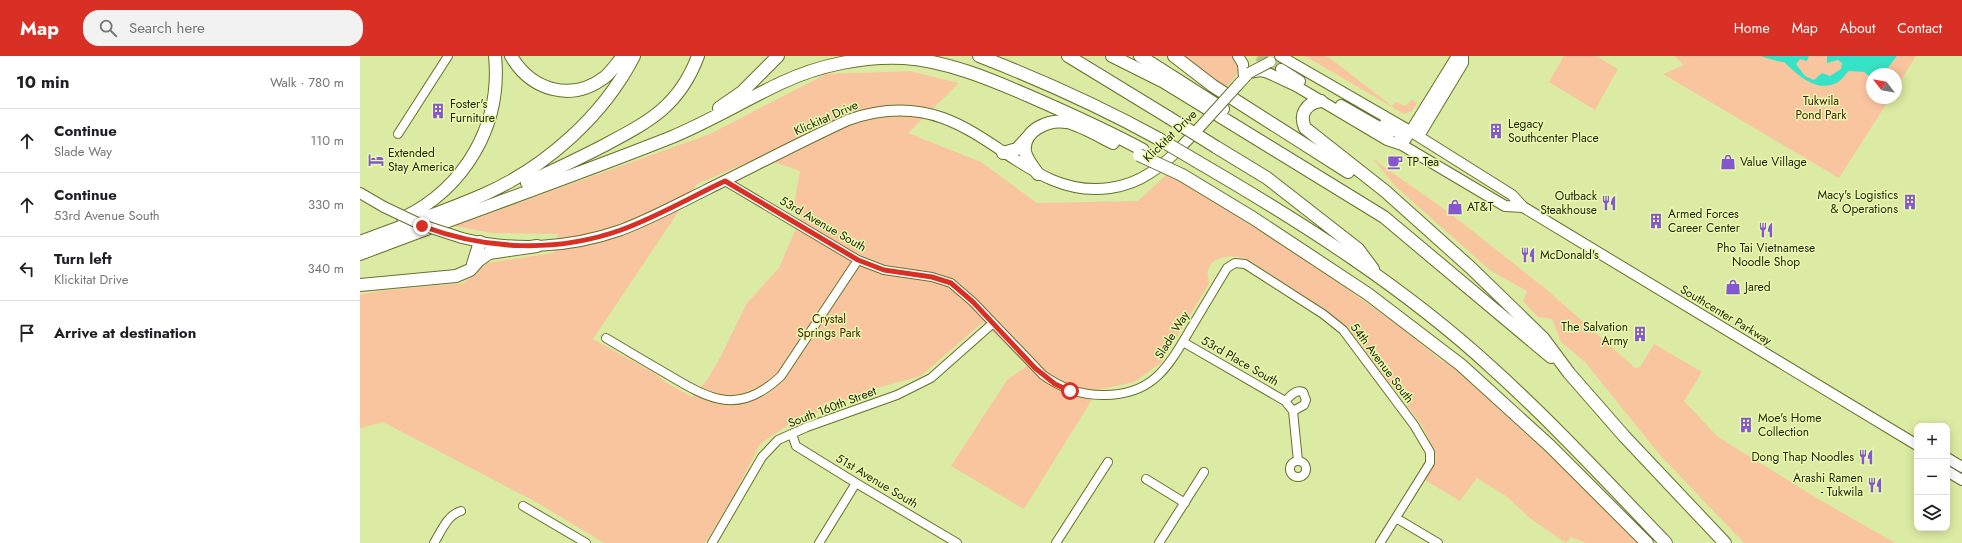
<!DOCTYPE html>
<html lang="en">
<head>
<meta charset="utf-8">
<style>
  body { margin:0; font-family:Jost,sans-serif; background:#f2f2f2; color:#202124 }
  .controls { position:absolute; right:12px; bottom:12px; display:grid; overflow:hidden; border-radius:8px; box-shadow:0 2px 10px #0003 }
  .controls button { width:36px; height:36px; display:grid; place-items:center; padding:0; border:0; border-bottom:1px solid #e0e0e0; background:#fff; color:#202124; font:20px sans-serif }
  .compass { position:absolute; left:1506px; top:12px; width:36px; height:36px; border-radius:50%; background:#fff; box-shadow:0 2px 10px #0003; rotate:301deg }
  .stop { position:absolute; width:12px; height:12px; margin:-9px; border:3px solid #d93025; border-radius:50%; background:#fff }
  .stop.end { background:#d93025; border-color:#fff; box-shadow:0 1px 4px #0008 }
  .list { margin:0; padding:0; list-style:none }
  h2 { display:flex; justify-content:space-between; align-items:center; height:52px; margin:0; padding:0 16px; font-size:17px }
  h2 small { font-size:13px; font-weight:400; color:#757577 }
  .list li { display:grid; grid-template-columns:26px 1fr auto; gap:12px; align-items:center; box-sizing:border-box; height:64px; padding:0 16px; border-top:1px solid #e0e0e0 }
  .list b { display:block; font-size:15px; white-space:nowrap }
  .list p { margin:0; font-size:13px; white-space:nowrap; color:#757577 }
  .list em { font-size:13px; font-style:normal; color:#757577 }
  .icon { flex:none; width:22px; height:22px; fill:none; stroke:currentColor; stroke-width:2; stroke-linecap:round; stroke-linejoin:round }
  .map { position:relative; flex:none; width:1602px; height:487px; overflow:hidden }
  header { display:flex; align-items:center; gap:24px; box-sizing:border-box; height:56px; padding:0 20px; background:#d93025; color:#fff }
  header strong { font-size:19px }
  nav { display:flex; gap:22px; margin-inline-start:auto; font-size:14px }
  .search { width:280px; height:36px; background:#f2f2f2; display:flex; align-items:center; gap:10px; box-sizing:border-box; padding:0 14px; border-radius:16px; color:#757577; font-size:15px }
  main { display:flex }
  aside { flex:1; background:#fff }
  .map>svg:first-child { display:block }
  .green { fill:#f9c59f; fill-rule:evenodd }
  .water { fill:#37e3c6 }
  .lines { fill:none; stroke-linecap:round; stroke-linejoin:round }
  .major-tunnel { stroke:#b6c384; stroke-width:10; stroke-dasharray:10 5; stroke-linecap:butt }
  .minor-casing { stroke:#65712c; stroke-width:10 }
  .major-casing { stroke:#65712c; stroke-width:12 }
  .highway-casing { stroke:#65712c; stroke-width:14 }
  .minor { stroke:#fff; stroke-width:8 }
  .major { stroke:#fff; stroke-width:10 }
  .highway { stroke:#fff; stroke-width:12 }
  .major-bridge-casing { stroke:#65712c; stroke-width:12; stroke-linecap:butt }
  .highway-bridge-casing { stroke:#65712c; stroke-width:14; stroke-linecap:butt }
  .major-bridge { stroke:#fff; stroke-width:10 }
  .highway-bridge { stroke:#fff; stroke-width:12 }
  .route { stroke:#d93025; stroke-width:5 }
  .labels { text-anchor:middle; stroke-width:3; stroke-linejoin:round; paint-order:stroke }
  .park-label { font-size:12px; fill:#462302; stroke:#e9f9b0 }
  .poi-label { font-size:12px; fill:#1f2306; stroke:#e9f9b0; text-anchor:start }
  .street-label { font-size:12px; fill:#1f2306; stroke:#e9f9b0 }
</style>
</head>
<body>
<header>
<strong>Map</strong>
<div class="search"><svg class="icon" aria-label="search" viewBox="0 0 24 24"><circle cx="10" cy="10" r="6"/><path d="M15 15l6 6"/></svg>Search here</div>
<nav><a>Home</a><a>Map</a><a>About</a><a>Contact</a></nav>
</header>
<main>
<aside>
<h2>10 min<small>Walk · 780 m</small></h2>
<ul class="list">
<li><svg class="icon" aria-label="ahead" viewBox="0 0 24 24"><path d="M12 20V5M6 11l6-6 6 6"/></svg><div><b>Continue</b><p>Slade Way</p></div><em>110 m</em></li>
<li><svg class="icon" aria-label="ahead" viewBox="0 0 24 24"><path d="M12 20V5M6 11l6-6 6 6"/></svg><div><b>Continue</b><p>53rd Avenue South</p></div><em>330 m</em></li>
<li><svg class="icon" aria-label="left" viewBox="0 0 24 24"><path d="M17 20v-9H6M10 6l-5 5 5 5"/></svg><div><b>Turn left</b><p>Klickitat Drive</p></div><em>340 m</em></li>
<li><svg class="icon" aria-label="arrive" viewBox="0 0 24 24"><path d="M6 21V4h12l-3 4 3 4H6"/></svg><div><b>Arrive at destination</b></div></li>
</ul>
</aside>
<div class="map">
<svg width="1602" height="487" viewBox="0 0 1602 487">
  <rect width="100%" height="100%" fill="#dceba3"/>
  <path class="green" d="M823,0H873C885,12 875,22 865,32Z
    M945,0H966L971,3L1032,50L1036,46L1045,50L1052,44L1057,47L1052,55L1044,58Z
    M1204,0H1236L1258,13L1235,54L1189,26Z
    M1314,0H1556L1536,32V18H1512V42H1530L1479,122L1303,18L1324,9Z
    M550,15L599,27L548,77L621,106L677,147L778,145L806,119C871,148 931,192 989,233L991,236L1043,273L1083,306H1088L1161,369L1281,487H1226L1211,481L1206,487L1171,463L1146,440L1117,422L1100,445L1065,424L1073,410L1076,403L1075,396L1061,368L998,286L983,269L973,260L887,203C874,199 852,198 848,215C847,219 849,224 849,228L801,307L774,326L738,334L664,453L591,410L647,324L667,310L623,266L561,320L513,333L428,369L400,388L373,441L345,487H244L176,446L23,366L0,372V239L18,235L104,227L127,207L193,197L198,178L132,177L94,170L350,78L466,18ZM400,101L440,115L433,155L441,161L419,212L387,247L361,300L347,324L332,341L305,326L296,318L233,283L337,128Z
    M1013,103L1091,158L1186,233L1275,312L1280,311L1294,288L1342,316L1324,345L1358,381L1455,441L1535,487H1384L1300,399L1225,306L1201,286L1192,263L1178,261L1163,245L1167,235L1131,215L1036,131Z"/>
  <path class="water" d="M1400,0H1449L1447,5L1440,3L1436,8L1445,20L1454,24L1462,17L1470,20L1481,13L1482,7L1478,4L1467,7V0H1537L1523,18H1512V20L1510,21L1504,16L1489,15C1485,18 1482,24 1478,26C1457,38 1438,19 1424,6L1417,5Z"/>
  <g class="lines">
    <path class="major-tunnel" d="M898,0L921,13"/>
    <defs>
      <path id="minor" d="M38,78L88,0
        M365,125L498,204L524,214L572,221L591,227L613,246L683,319C701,332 719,339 742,339C793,340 808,311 831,272C843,252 855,232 867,212L875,207L885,208L963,258L983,274L1054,369L1070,396V407L1020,487
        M246,282C266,294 286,306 307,318C350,344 379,360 421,320L498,204
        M823,286L925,345L933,355L938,405
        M925,345C931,340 935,333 943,336L946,344L944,349L933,355
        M432,378L436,390L496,427L597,487
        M930 413a8 8 0 1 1 16 0a8 8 0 1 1-16 0Z
        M786,423L825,447
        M163,450L226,487
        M1036,462L1078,487
        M74,487C81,476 87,459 101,455
        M352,487L402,401L418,384L447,371L537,339L571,322L632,268
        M459,487L496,427
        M696,487L748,406
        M799,487L844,416"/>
      <path id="major" d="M878,0L883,8L884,22
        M920,0L1050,75L1152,139L1163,151L1557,389
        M921,13L940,25
        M877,30L889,17L900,15L908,17L936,30L1027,84L1042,89
        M981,49L1030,77
        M1025,67L1046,83
        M1059,80L1103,7V0
        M1047,81L1097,0
        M1038,85L1042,89L1145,150L1163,151
        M0,137L24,151
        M102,182C154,195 210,192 261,174C290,163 318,148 346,134C393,111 440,86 488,64C519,53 552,51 583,62C641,83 683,142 750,132C764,130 778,125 790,117C809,105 824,88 839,72
        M1587,402L1602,411
        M1587,415L1602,424"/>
      <path id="highway" d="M151,0C171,34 211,47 245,21C252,15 257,7 263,0
        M619,0C681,24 741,51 799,83
        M708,0L808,61
        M752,0L804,26L1024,161L1191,301
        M780,0L863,53
        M814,0L853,30L988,116
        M961,45C946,47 939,58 945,72L1025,135L1111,212L1183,282L1209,317L1264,380L1365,487
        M359,52L382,36L418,0
        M856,91L907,122L998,193L1013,213
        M643,97L657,93L668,81
        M838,106C941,166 1044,231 1132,312C1193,367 1249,428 1306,487
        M678,118C673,111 667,104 665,96C662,74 689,63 707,66C723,70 739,80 753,87
        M822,119L893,162L1008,238L1101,309L1190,390L1287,487
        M167,127C192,115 218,103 243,90C288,66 319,51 338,0
        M43,162C105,132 142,69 135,0
        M0,186C42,170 84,156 125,138C186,111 244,59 274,0
        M0,198C104,158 209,122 312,81C350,65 385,44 421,27C459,9 503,0 544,2C587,5 630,23 669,40C708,57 746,74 783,94
        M113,208L120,186
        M0,229L96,220L110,214L119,204L129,197L177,190"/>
    </defs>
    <use href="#minor" class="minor-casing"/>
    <use href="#major" class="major-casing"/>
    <use href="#highway" class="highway-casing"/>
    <use href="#minor" class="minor"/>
    <use href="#major" class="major"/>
    <use href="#highway" class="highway"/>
    <defs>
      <path id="major-bridge" d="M889,17L910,6
        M839,72L877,30
        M24,151L62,169L102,182"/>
      <path id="highway-bridge" d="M808,61L856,91
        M799,83L838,106
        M779,99L822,119"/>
    </defs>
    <use href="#major-bridge" class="major-bridge-casing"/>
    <use href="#highway-bridge" class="highway-bridge-casing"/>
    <use href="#major-bridge" class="major-bridge"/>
    <use href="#highway-bridge" class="highway-bridge"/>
  </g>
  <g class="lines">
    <path class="route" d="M62,170C126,194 196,197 261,174C297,161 331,141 365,125L498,204L524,214L572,221L591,227L613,246L675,312L695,328L710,335"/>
  </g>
  <defs>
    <symbol id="building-bare" viewBox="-9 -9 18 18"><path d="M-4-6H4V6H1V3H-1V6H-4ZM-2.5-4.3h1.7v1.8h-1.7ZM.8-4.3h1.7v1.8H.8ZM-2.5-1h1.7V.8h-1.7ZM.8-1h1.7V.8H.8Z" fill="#8456cf" stroke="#e9f9b0" stroke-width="2.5" paint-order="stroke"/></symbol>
    <symbol id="hotel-bare" viewBox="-9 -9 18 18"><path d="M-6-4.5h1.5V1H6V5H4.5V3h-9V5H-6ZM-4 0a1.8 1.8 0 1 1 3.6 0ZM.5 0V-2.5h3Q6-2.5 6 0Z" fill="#8456cf" stroke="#e9f9b0" stroke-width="2.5" paint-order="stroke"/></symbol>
    <symbol id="cafe-bare" viewBox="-9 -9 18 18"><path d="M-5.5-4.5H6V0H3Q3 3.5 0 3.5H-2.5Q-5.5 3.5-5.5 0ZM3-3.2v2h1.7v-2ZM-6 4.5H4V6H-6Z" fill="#8456cf" stroke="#e9f9b0" stroke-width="2.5" paint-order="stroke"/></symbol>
    <symbol id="shop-bare" viewBox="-9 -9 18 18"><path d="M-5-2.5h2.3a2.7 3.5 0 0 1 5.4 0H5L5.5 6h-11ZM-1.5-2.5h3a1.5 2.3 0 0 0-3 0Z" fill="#8456cf" stroke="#e9f9b0" stroke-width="2.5" paint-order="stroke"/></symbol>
    <symbol id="restaurant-bare" viewBox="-9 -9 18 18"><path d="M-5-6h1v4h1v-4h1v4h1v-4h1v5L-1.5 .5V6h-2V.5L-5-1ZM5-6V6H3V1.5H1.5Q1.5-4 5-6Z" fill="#8456cf" stroke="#e9f9b0" stroke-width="2.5" paint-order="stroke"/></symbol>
  </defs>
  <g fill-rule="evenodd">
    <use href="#building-bare" x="67" y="44" width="22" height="22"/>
    <use href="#building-bare" x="1125" y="64" width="22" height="22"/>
    <use href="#hotel-bare" x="5" y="93" width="22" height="22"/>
    <use href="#cafe-bare" x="1024" y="95" width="22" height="22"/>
    <use href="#shop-bare" x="1357" y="95" width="22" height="22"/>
    <use href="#building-bare" x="1539" y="135" width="22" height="22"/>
    <use href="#restaurant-bare" x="1238" y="136" width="22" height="22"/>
    <use href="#shop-bare" x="1084" y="140" width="22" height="22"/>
    <use href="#building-bare" x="1285" y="154" width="22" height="22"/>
    <use href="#restaurant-bare" x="1395" y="163" width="22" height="22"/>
    <use href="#restaurant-bare" x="1157" y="188" width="22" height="22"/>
    <use href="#shop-bare" x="1362" y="220" width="22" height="22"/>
    <use href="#building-bare" x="1269" y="267" width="22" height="22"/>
    <use href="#building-bare" x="1375" y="358" width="22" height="22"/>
    <use href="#restaurant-bare" x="1495" y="390" width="22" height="22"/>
    <use href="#restaurant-bare" x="1504" y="418" width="22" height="22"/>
  </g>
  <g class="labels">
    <g class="park-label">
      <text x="1461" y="49">Tukwila<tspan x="1461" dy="14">Pond Park</tspan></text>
      <text x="469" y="267">Crystal<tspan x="469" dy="14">Springs Park</tspan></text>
    </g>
    <g class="poi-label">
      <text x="90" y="52">Foster's<tspan x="90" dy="14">Furniture</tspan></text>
      <text x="1148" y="72">Legacy<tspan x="1148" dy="14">Southcenter Place</tspan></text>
      <text x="28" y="101">Extended<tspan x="28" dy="14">Stay America</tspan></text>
      <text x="1047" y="110">TP Tea</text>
      <text x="1380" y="110">Value Village</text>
      <text x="1538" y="143" text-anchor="end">Macy's Logistics<tspan x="1538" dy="14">&amp; Operations</tspan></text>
      <text x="1237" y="144" text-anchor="end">Outback<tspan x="1237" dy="14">Steakhouse</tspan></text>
      <text x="1107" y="155">AT&amp;T</text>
      <text x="1308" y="162">Armed Forces<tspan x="1308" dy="14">Career Center</tspan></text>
      <text x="1406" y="196" text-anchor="middle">Pho Tai Vietnamese<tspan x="1406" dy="14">Noodle Shop</tspan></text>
      <text x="1180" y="203">McDonald's</text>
      <text x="1385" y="235">Jared</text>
      <text x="1268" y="275" text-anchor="end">The Salvation<tspan x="1268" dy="14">Army</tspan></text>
      <text x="1398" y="366">Moe's Home<tspan x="1398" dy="14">Collection</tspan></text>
      <text x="1494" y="405" text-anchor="end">Dong Thap Noodles</text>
      <text x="1503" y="426" text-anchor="end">Arashi Ramen<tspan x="1503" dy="14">- Tukwila</tspan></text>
    </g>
    <g class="street-label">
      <text transform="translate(466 62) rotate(-24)" y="4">Klickitat Drive</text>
      <text transform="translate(810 80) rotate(-44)" y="4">Klickitat Drive</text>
      <text transform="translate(463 168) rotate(30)" y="4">53rd Avenue South</text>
      <text transform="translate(1366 259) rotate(31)" y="4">Southcenter Parkway</text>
      <text transform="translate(812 279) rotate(-58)" y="4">Slade Way</text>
      <text transform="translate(880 305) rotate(30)" y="4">53rd Place South</text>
      <text transform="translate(1022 307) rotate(53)" y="4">54th Avenue South</text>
      <text transform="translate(472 351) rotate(-21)" y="4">South 160th Street</text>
      <text transform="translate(517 425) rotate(31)" y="4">51st Avenue South</text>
    </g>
  </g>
</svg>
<div class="controls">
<button>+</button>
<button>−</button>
<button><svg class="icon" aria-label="layers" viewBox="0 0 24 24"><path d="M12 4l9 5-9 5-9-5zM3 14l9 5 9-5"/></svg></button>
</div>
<svg class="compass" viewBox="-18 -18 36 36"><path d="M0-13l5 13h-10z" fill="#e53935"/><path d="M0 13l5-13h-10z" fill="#757577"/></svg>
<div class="stop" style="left:710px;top:335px"></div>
<div class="stop end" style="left:62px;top:170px"></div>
</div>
</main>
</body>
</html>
